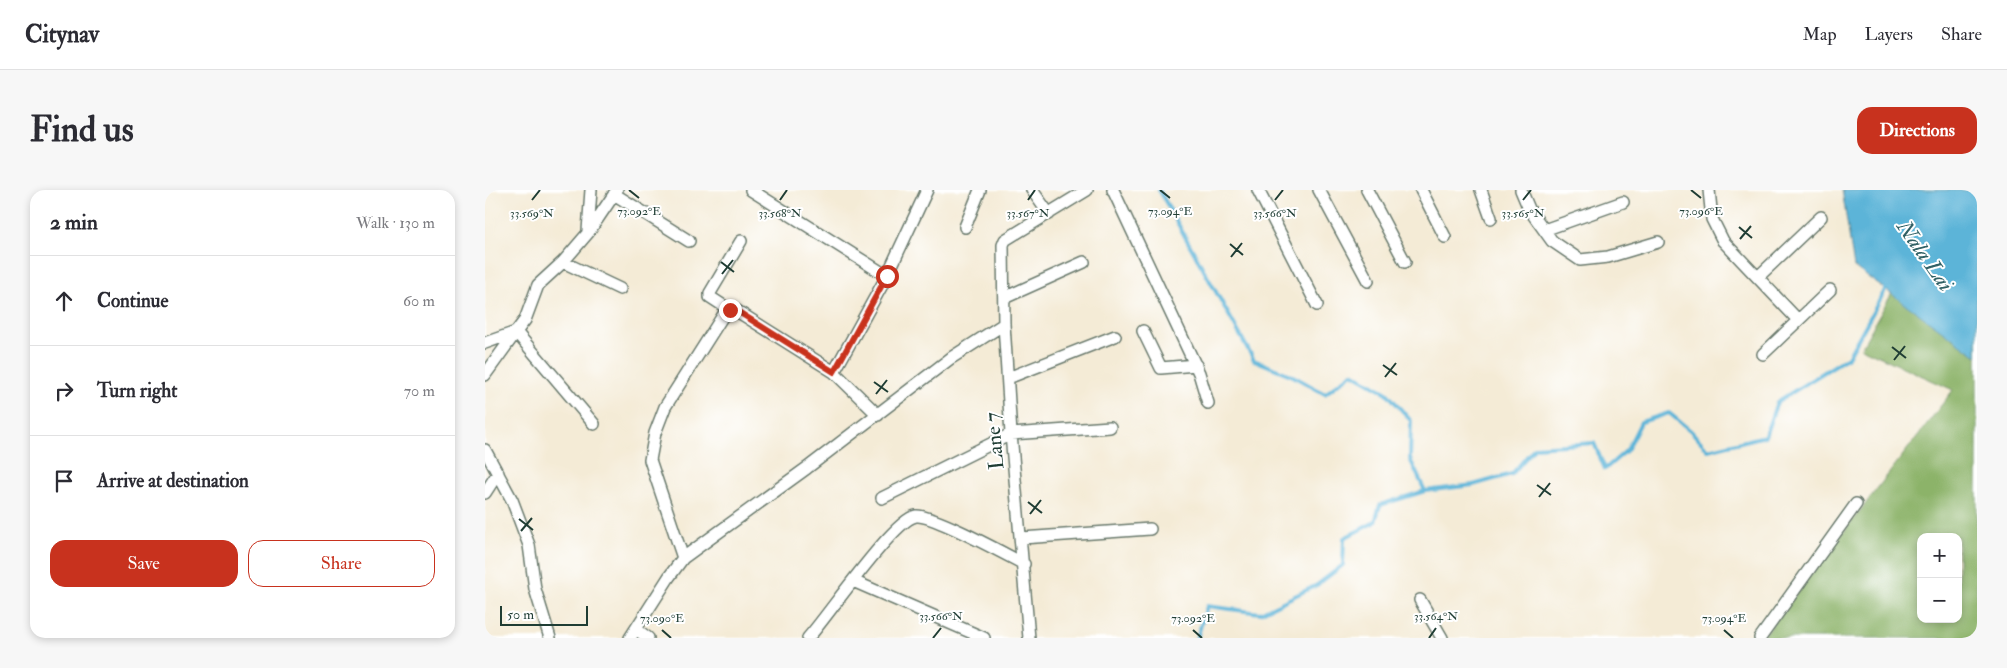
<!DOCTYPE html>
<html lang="en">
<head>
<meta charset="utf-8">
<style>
  body { margin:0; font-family:"IM FELL Double Pica",serif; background:#f7f7f7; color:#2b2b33 }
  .controls { position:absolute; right:15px; bottom:15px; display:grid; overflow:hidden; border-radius:10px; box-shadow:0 2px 8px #0003 }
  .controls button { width:45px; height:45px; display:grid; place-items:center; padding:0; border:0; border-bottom:1px solid #e1e1e2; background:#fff; color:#2b2b33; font:25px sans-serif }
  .scale { position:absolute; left:15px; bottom:12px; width:88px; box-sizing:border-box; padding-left:5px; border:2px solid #1f3d34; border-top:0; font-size:14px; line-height:18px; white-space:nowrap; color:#1f3d34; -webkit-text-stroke:4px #fff; paint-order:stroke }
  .stop { position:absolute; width:15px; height:15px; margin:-11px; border:4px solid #c8321e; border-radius:50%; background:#fff }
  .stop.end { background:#c8321e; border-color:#fff; box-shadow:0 1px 5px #0008 }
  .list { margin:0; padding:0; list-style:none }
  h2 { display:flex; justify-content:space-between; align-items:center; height:65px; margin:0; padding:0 20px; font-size:21px }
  h2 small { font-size:16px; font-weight:400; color:#7c7c81 }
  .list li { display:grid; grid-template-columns:32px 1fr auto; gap:15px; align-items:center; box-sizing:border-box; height:90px; padding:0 20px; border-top:1px solid #e1e1e2 }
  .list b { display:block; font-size:19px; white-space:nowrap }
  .list em { font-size:16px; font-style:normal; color:#7c7c81 }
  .actions { display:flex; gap:10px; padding:15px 20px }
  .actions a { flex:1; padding:11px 0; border:1px solid #c8321e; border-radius:15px; text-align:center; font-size:18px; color:#c8321e }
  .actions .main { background:#c8321e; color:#fff }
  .icon { flex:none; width:28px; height:28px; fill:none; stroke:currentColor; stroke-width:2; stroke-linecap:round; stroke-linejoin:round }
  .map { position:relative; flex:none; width:1492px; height:448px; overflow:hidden; border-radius:15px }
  header { display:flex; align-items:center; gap:30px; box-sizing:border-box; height:70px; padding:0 25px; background:#fff; border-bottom:1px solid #e1e1e2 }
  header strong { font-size:24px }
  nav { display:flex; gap:28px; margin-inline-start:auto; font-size:18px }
  .intro { display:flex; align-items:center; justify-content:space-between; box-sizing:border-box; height:120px; padding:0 30px }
  h1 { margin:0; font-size:35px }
  .button { padding:12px 22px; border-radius:15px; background:#c8321e; color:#fff; font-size:18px; font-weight:700 }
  main { display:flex; gap:30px; padding:0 30px }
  aside { flex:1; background:#fff; border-radius:15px; box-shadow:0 2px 8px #0003 }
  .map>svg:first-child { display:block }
  .forest { fill:#8cb369; stroke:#56784e; fill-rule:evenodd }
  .water { fill:#5bb4d8; stroke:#3d7886 }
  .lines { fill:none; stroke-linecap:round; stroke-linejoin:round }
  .stream { stroke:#5bb4d8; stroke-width:4 }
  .street-casing { stroke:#6a7a6d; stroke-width:14 }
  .street { stroke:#fff; stroke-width:11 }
  .route { stroke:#c8321e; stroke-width:6 }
  .ticks { fill:none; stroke:#1f3d34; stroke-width:2 }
  .labels { text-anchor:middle; stroke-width:4; stroke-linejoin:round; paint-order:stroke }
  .street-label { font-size:21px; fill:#1f3d34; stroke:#fff }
  .water-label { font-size:22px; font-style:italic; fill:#316165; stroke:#fff }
  .ticks-label { font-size:12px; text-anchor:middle; fill:#1f3d34; stroke:#fff; stroke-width:4; stroke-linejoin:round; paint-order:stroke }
</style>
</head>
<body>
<header>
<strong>Citynav</strong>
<nav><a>Map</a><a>Layers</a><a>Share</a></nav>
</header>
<div class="intro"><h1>Find us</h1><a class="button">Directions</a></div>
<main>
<aside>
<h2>2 min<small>Walk · 130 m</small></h2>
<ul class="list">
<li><svg class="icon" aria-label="ahead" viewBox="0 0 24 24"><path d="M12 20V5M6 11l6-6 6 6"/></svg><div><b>Continue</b></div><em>60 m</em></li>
<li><svg class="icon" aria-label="right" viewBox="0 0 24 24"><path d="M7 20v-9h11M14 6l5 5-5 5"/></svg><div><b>Turn right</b></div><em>70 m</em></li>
<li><svg class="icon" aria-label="arrive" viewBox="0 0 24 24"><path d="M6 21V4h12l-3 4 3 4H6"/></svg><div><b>Arrive at destination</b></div></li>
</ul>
<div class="actions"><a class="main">Save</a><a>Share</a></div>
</aside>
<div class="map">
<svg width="1492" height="448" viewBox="0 0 1492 448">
  <rect width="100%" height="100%" fill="#fff"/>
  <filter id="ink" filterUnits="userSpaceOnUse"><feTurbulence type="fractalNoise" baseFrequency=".02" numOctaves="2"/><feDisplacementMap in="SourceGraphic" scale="10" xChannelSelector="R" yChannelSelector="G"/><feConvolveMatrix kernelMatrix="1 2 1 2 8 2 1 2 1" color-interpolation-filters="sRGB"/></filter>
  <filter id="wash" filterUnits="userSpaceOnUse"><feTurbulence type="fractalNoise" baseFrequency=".0096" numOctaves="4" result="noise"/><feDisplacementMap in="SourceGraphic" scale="20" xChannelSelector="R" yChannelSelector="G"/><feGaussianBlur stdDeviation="1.12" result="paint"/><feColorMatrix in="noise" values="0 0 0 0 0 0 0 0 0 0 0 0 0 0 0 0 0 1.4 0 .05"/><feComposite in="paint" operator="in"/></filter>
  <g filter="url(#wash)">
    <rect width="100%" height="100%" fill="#f4ebd6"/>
    <path class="forest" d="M1411,96L1492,146V448H1277L1468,200L1376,158ZM1436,347H1473V429H1436Z"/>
    <path class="water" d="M1357,0H1492V166L1369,77Z"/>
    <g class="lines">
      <path class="stream" d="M674,0L769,170L808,186L840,204L867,183L902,203L926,231L925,269L940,301L988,295L1027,284L1050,257L1109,253L1120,279L1142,260L1156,232L1184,223L1206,241L1223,260L1280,246L1292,212L1363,167L1403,95
        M712,448L722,416L775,423L832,395L858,375L859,348L890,332L895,315L940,301"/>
    </g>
  </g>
  <g filter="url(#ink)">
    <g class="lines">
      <defs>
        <path id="street" d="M266,0L402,86
          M547,0L564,24
          M628,0L714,183L723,213
          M773,0L832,115
          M834,0L883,91
          M882,0L920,72
          M936,0L960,47
          M996,0L1006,28
          M1036,0L1044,19L1067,51L1095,70L1123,67L1173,52
          M1224,0L1227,29L1238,51L1313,130
          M129,4L204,51
          M480,37L495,0
          M1059,40L1138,12
          M103,41L106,0
          M78,72L135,99
          M1273,87L1336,27
          M519,108L599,72
          M245,120L225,107V103L256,51
          M658,141L676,178L711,175
          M0,153L31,142L40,130L53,95L78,72L103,43L132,0
          M1278,164L1345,100
          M349,182L402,86L442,0
          M0,185L31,142L109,234
          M523,188L630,146
          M0,260L27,310L44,355L50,399L65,448
          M0,303L13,283
          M397,308L526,244L625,237
          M537,348L665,339
          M198,368L165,270L170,243L180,217L239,124L245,120L252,121L349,182L393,225
          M368,391L499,448
          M935,410L957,448
          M151,439L163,448
          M145,448L184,387L198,368L322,278L466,168L519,134
          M323,448C342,427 409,329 431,326C447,324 520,364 539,374
          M544,448L526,244L519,134L518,55L520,50L602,0
          M1275,448L1371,314"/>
      </defs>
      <use href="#street" class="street-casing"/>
      <use href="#street" class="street"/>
    </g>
  </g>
  <g class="lines" filter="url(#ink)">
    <path class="route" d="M245,120L252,121L349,182L402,86"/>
  </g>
  <path class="ticks" d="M144,0L154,8M675,0L685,8M1206,0L1216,8M47,10L55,0M295,10L302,0M543,10L550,0M790,10L798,0M1038,10L1046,0M1254,37L1267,48M1255,49L1266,36M745,54L758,65M746,67L757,53M236,72L249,82M237,84L248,70M1407,157L1421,168M1409,170L1420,156M898,175L912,185M900,187L911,173M389,192L403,202M391,204L402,190M1052,295L1066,305M1054,307L1065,293M543,312L557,323M545,324L556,310M34,329L48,340M36,341L47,328M177,440L186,448M708,440L717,448M1239,440L1248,448M448,448L456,438M944,448L951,438"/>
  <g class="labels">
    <g class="street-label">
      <text transform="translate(509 251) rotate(-95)" y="7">Lane 7</text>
    </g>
    <g class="water-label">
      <text transform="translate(1441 65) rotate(55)" y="8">Nala Lai</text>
    </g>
  </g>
  <g class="ticks-label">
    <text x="154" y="25">73.092°E</text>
    <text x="685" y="25">73.094°E</text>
    <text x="1216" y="25">73.096°E</text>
    <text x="47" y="27">33.569°N</text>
    <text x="295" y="27">33.568°N</text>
    <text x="543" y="27">33.567°N</text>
    <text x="790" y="27">33.566°N</text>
    <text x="1038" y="27">33.565°N</text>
    <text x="456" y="430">33.566°N</text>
    <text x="951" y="430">33.564°N</text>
    <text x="177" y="432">73.090°E</text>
    <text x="708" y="432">73.092°E</text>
    <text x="1239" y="432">73.094°E</text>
  </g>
</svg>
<div class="controls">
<button>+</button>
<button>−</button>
</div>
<div class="scale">50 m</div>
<div class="stop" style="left:402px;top:86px"></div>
<div class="stop end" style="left:245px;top:120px"></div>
</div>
</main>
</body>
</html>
